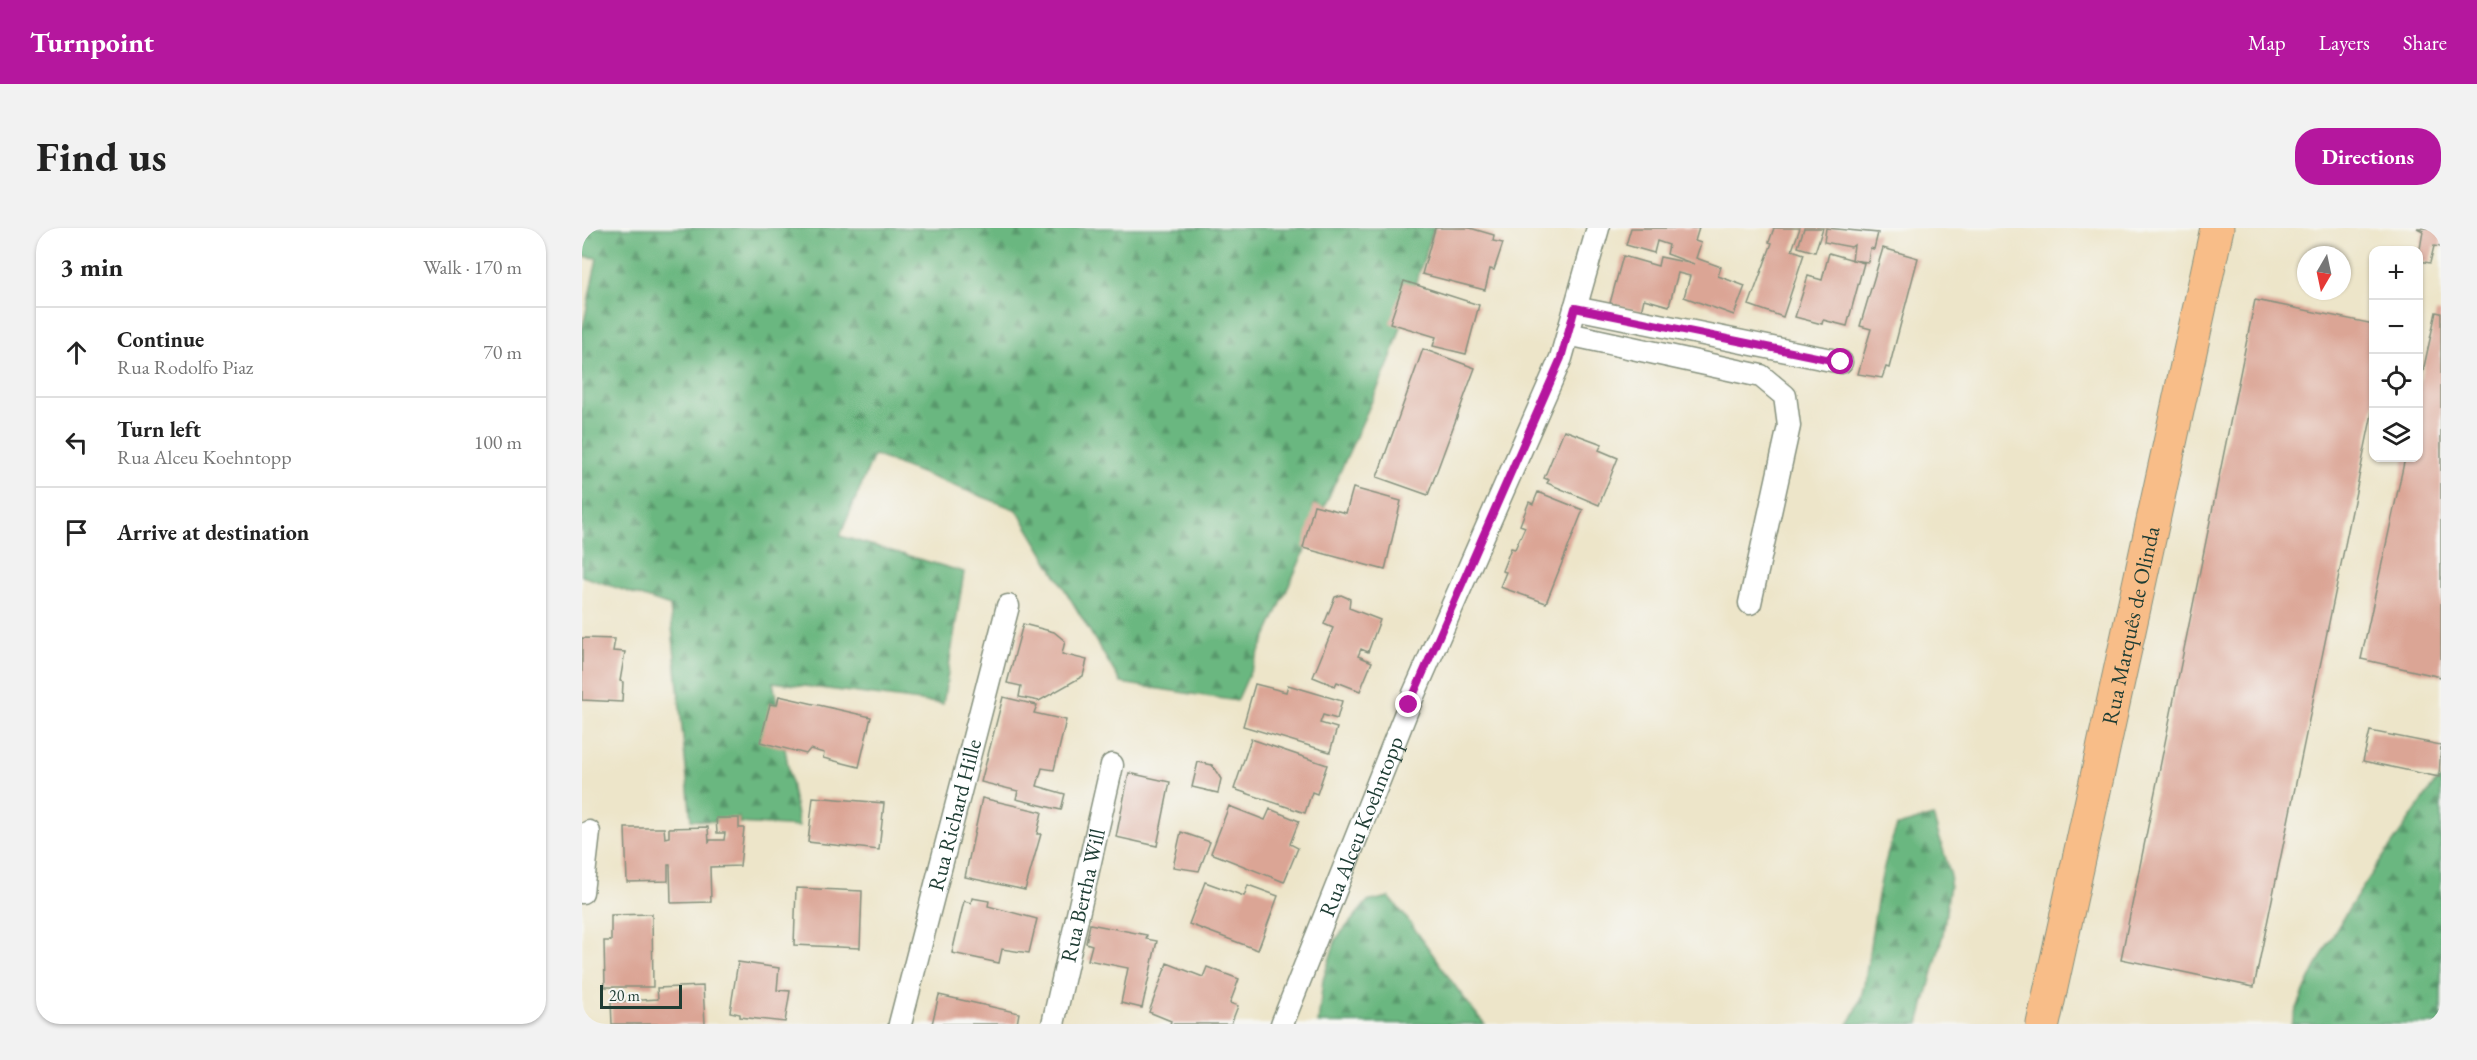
<!DOCTYPE html>
<html lang="en">
<head>
<meta charset="utf-8">
<style>
  body { margin:0; font-family:"EB Garamond",serif; background:#f2f2f2; color:#222 }
  .controls { position:absolute; right:18px; top:18px; display:grid; overflow:hidden; border-radius:12px; box-shadow:0 2px 4px #0004 }
  .controls button { width:54px; height:54px; display:grid; place-items:center; padding:0; border:0; border-bottom:2px solid #e0e0e0; background:#fff; color:#222; font:30px sans-serif }
  .compass { position:absolute; left:1715px; top:18px; width:54px; height:54px; border-radius:50%; background:#fff; box-shadow:0 2px 4px #0004; rotate:189deg }
  .scale { position:absolute; left:18px; bottom:15px; width:82px; box-sizing:border-box; padding-left:6px; border:3px solid #1f3d34; border-top:0; font-size:16px; line-height:21px; white-space:nowrap; color:#1f3d34; -webkit-text-stroke:4px #f6f6f2; paint-order:stroke }
  .stop { position:absolute; width:18px; height:18px; margin:-14px; border:4px solid #b5179e; border-radius:50%; background:#fff }
  .stop.end { background:#b5179e; border-color:#fff; box-shadow:0 2px 6px #0008 }
  .list { margin:0; padding:0; list-style:none }
  h2 { display:flex; justify-content:space-between; align-items:center; height:78px; margin:0; padding:0 24px; font-size:26px }
  h2 small { font-size:20px; font-weight:400; color:#767676 }
  .list li { display:grid; grid-template-columns:39px 1fr auto; gap:18px; align-items:center; box-sizing:border-box; height:90px; padding:0 24px; border-top:2px solid #e0e0e0 }
  .list b { display:block; font-size:22px; white-space:nowrap }
  .list p { margin:0; font-size:20px; white-space:nowrap; color:#767676 }
  .list em { font-size:20px; font-style:normal; color:#767676 }
  .icon { flex:none; width:33px; height:33px; fill:none; stroke:currentColor; stroke-width:2; stroke-linecap:round; stroke-linejoin:round }
  .map { position:relative; flex:none; width:1859px; height:796px; overflow:hidden; border-radius:24px }
  header { display:flex; align-items:center; gap:36px; box-sizing:border-box; height:84px; padding:0 30px; background:#b5179e; color:#fff }
  header strong { font-size:28px }
  nav { display:flex; gap:33px; margin-inline-start:auto; font-size:21px }
  .intro { display:flex; align-items:center; justify-content:space-between; box-sizing:border-box; height:144px; padding:0 36px }
  h1 { margin:0; font-size:42px }
  .button { padding:15px 27px; border-radius:24px; background:#b5179e; color:#fff; font-size:21px; font-weight:700 }
  main { display:flex; gap:36px; padding:0 36px }
  aside { flex:1; background:#fff; border-radius:24px; box-shadow:0 2px 4px #0004 }
  .map>svg:first-child { display:block }
  .forest { fill:url(#forest-firs); stroke:#457a5a; stroke-width:1.5 }
  .building { fill:#dba595 }
  .lines { fill:none; stroke-linecap:round; stroke-linejoin:round }
  .street-casing { stroke:#86917e; stroke-width:25 }
  .primary-casing { stroke:#86917e; stroke-width:35 }
  .street { stroke:#fff; stroke-width:22 }
  .primary { stroke:#f8bd88; stroke-width:33 }
  .route { stroke:#b5179e; stroke-width:8 }
  .labels { text-anchor:middle; stroke-width:4.5; stroke-linejoin:round; paint-order:stroke }
  .street-label { font-size:22px; fill:#1f3d34; stroke:#f6f6f2 }
</style>
</head>
<body>
<header>
<strong>Turnpoint</strong>
<nav><a>Map</a><a>Layers</a><a>Share</a></nav>
</header>
<div class="intro"><h1>Find us</h1><a class="button">Directions</a></div>
<main>
<aside>
<h2>3 min<small>Walk · 170 m</small></h2>
<ul class="list">
<li><svg class="icon" aria-label="ahead" viewBox="0 0 24 24"><path d="M12 20V5M6 11l6-6 6 6"/></svg><div><b>Continue</b><p>Rua Rodolfo Piaz</p></div><em>70 m</em></li>
<li><svg class="icon" aria-label="left" viewBox="0 0 24 24"><path d="M17 20v-9H6M10 6l-5 5 5 5"/></svg><div><b>Turn left</b><p>Rua Alceu Koehntopp</p></div><em>100 m</em></li>
<li><svg class="icon" aria-label="arrive" viewBox="0 0 24 24"><path d="M6 21V4h12l-3 4 3 4H6"/></svg><div><b>Arrive at destination</b></div></li>
</ul>
</aside>
<div class="map">
<svg width="1859" height="796" viewBox="0 0 1859 796">
  <defs>
    <pattern id="forest-firs" width="22" height="20" patternUnits="userSpaceOnUse" patternTransform="scale(1.5)"><rect width="22" height="20" fill="#6bb780"/><path d="M5 1l3.5 6h-7zM16 11l3.5 6h-7z" fill="#57966a"/></pattern>
  </defs>
  <rect width="100%" height="100%" fill="#f6f6f2"/>
  <filter id="ink" filterUnits="userSpaceOnUse"><feTurbulence type="fractalNoise" baseFrequency=".0167" numOctaves="2"/><feDisplacementMap in="SourceGraphic" scale="12" xChannelSelector="R" yChannelSelector="G"/><feConvolveMatrix kernelMatrix="1 2 1 2 8 2 1 2 1" color-interpolation-filters="sRGB"/></filter>
  <filter id="wash" filterUnits="userSpaceOnUse"><feTurbulence type="fractalNoise" baseFrequency=".008" numOctaves="4" result="noise"/><feDisplacementMap in="SourceGraphic" scale="24" xChannelSelector="R" yChannelSelector="G"/><feGaussianBlur stdDeviation="1.35" result="paint"/><feColorMatrix in="noise" values="0 0 0 0 0 0 0 0 0 0 0 0 0 0 0 0 0 1.4 0 .05"/><feComposite in="paint" operator="in"/></filter>
  <g filter="url(#wash)">
    <rect width="100%" height="100%" fill="#ede5c9"/>
    <path class="forest" d="M0,0H852L807,135L655,473L539,455L435,282L292,227L258,308L382,344L361,476L191,454L217,599L109,592L88,378L0,348V104L15,30L0,28Z
      M1859,550V796H1709C1742,706 1799,633 1853,555Z
      M1351,588L1369,648L1361,706L1337,796H1266C1283,773 1285,739 1289,711C1295,673 1300,635 1315,598Z
      M807,669C843,709 867,756 903,796L736,795L741,752L754,711L785,674Z"/>
    <g id="blocks">
      <path class="building" d="M853,0H888L912,7L911,13L921,15L912,42L908,41L903,62L840,46Z
        M1049,0H1117L1113,13L1119,15L1114,30L1139,39L1136,48L1163,58L1152,87L1102,69L1108,48L1096,45L1087,78L1062,71L1059,84L1028,75L1041,28L1076,38L1078,29L1112,36L1085,26L1087,17L1075,13L1072,25L1044,17Z
        M1192,0H1218L1210,22L1222,26L1201,89L1167,77L1190,15L1187,14Z
        M1222,0H1241L1233,24L1216,19Z
        M1244,0L1296,5L1292,21L1288,20L1286,34L1270,32L1272,17L1269,19L1242,14Z
        M1835,0H1859V19L1852,18L1848,35L1836,33L1841,3Z
        M1301,20L1336,30L1307,140L1304,139L1300,150L1276,146L1289,101L1278,98Z
        M1247,25L1282,35L1265,98L1241,92L1240,96L1213,89L1226,48L1240,52Z
        M822,53L897,77L884,126L851,118L854,109L808,95Z
        M1673,72L1792,96V176L1672,759L1539,731Z
        M1854,84L1859,85V449L1779,431L1823,230H1836V166Z
        M841,121L893,140L846,267L795,249Z
        M982,202L1020,216L1017,222L1036,230L1017,277L965,255L967,252L962,250Z
        M771,260L819,273L803,342L721,320L732,277L764,285Z
        M956,264L1001,282L964,375L918,359L924,344L920,343L929,320L933,321L943,299L938,297L947,274L951,276Z
        M759,367L768,371L767,380L798,392L786,424L779,421L776,428L790,434L778,463L755,454L753,458L731,449L751,400L742,396L753,369Z
        M441,396L472,404L483,413L480,426L505,432L501,448L457,473L437,469L439,458L425,455Z
        M0,410L33,411L31,423L43,424L38,453L41,454L40,474L0,472Z
        M673,456L704,464L706,457L760,473L755,491L741,487L738,495L755,500L748,524L661,498Z
        M197,468L289,489L277,539L241,530L242,525L228,521L224,526L178,514L188,476L195,477Z
        M421,469L455,477L452,485L484,492L472,542L460,540L455,558L483,566L479,582L434,571L436,563L399,554Z
        M1788,503L1859,517L1857,549L1781,533Z
        M669,511L745,537L735,566L730,564L723,585L652,561Z
        M616,534L630,537L639,551L636,565L610,559Z
        M547,545L588,554L575,618L534,609Z
        M231,569L302,575L297,622L226,614Z
        M400,570L460,584L455,606H459L443,662L383,649Z
        M647,578L683,592L688,581L717,593L708,616L716,620L702,654L629,625Z
        M134,590H157V600H162L158,638L128,639L129,674L89,675L88,637H86V653L45,654L43,600H82L83,610L87,609V600L126,599L127,615L128,612H142L143,605H135Z
        M599,604L628,614L617,643L591,639Z
        M623,654L662,668L666,657L696,668L676,722L607,696Z
        M214,660L280,663L278,720L212,717Z
        M390,670L407,673L406,678L455,691L447,725L420,721L417,735L370,725L382,673L389,675Z
        M70,686L71,759H23L22,713H29V687Z
        M508,696L565,707L564,711L575,713L560,780L539,775L546,740L506,732L510,717L504,715Z
        M156,734L197,740L195,762L208,763L203,794L158,789V786L148,784Z
        M585,735L621,749L625,739L657,751L648,775L656,778L649,796H588L589,793L567,784Z
        M121,758L123,796H30L29,774L76,771L75,760Z
        M357,767L437,785L435,796H350Z"/>
    </g>
  </g>
  <g filter="url(#ink)">
    <use href="#blocks" fill-opacity="0" stroke="#86917e" stroke-width="1.5"/>
    <g class="lines">
      <defs>
        <g id="street">
          <path d="M993,80L1259,134"/>
          <path d="M986,106L1179,148L1203,168L1207,198L1168,375"/>
          <path d="M0,664L7,604"/>
          <path id="s1" d="M318,796L426,378"/>
          <path id="s2" d="M471,796L530,537"/>
          <path id="s3" d="M700,796L827,477L979,130L1016,0"/>
        </g>
        <g id="primary">
          <path id="s4" d="M1461,796L1635,0"/>
        </g>
      </defs>
      <use href="#street" class="street-casing"/>
      <use href="#primary" class="primary-casing"/>
      <use href="#street" class="street"/>
      <use href="#primary" class="primary"/>
    </g>
  </g>
  <g class="lines" filter="url(#ink)">
    <path class="route" d="M827,477L979,130L993,80L1259,134"/>
  </g>
  <g class="labels">
    <g class="street-label">
      <text dy="8" stroke="none"><textPath href="#s4" startOffset="408">Rua Marquês de Olinda</textPath></text>
      <text dy="8" stroke="none"><textPath href="#s1" startOffset="216">Rua Richard Hille</textPath></text>
      <text dy="8" stroke="none"><textPath href="#s3" startOffset="213">Rua Alceu Koehntopp</textPath></text>
      <text dy="8" stroke="none"><textPath href="#s2" startOffset="132">Rua Bertha Will</textPath></text>
    </g>
  </g>
</svg>
<div class="controls">
<button>+</button>
<button>−</button>
<button><svg class="icon" aria-label="locate" viewBox="0 0 24 24"><circle cx="12" cy="12" r="6"/><path d="M12 2v4M12 18v4M2 12h4M18 12h4"/></svg></button>
<button><svg class="icon" aria-label="layers" viewBox="0 0 24 24"><path d="M12 4l9 5-9 5-9-5zM3 14l9 5 9-5"/></svg></button>
</div>
<svg class="compass" viewBox="-18 -18 36 36"><path d="M0-13l5 13h-10z" fill="#e53935"/><path d="M0 13l5-13h-10z" fill="#767676"/></svg>
<div class="scale">20 m</div>
<div class="stop" style="left:1259px;top:134px"></div>
<div class="stop end" style="left:827px;top:477px"></div>
</div>
</main>
</body>
</html>
